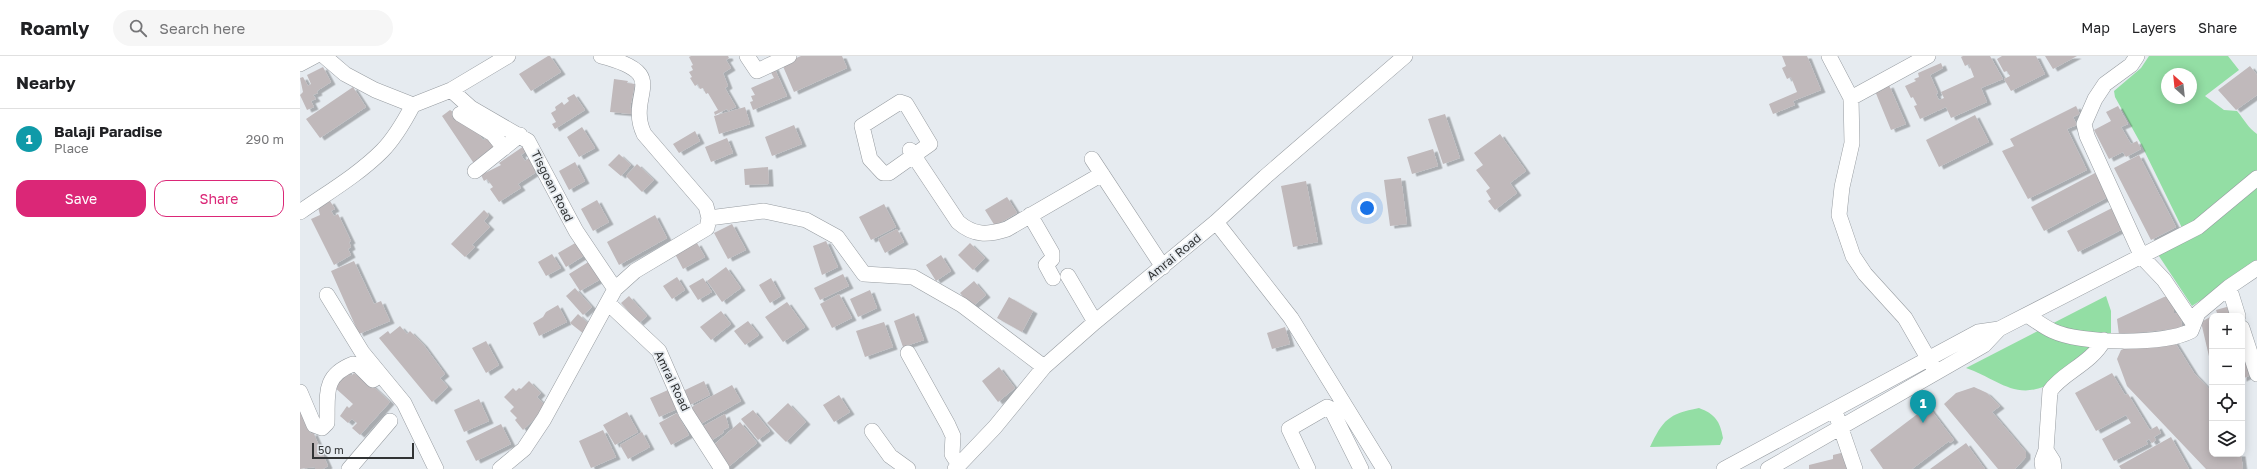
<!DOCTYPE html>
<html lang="en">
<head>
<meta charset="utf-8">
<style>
  body { margin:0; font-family:"Golos Text",sans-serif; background:#f6f6f6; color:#202124 }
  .controls { position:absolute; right:12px; bottom:12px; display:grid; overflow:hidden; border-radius:8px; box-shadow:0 2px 10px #0003 }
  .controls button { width:36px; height:36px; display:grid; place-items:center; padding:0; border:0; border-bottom:1px solid #e0e0e0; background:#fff; color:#202124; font:20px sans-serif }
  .compass { position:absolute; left:1861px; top:12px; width:36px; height:36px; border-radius:50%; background:#fff; box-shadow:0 2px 10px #0003; rotate:333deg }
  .scale { position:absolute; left:12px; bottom:10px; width:102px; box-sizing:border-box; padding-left:4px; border:2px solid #313334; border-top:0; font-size:11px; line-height:14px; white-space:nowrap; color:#313334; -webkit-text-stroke:3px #e6ebf0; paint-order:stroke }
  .you { position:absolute; left:1067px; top:152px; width:14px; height:14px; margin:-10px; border:3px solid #fff; border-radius:50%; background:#1a73e8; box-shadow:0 0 0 6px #1a73e833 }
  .badge { display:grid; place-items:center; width:26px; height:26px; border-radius:50%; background:#db2777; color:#fff; font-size:13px; font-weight:700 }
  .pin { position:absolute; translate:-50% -33px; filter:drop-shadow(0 1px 2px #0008) }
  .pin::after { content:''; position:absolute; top:21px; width:14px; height:12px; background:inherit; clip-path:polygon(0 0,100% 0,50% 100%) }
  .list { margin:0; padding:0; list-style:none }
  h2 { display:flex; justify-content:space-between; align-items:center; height:52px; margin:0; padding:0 16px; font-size:17px }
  h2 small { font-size:13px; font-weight:400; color:#757577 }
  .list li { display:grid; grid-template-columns:26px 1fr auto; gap:12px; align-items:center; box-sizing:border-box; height:60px; padding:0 16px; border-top:1px solid #e0e0e0 }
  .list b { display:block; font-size:15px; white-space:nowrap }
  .list p { margin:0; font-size:13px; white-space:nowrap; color:#757577 }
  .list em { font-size:13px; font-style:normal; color:#757577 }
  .actions { display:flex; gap:8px; padding:12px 16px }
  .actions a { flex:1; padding:9px 0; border:1px solid #db2777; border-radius:12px; text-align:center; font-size:14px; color:#db2777 }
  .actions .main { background:#db2777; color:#fff }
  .icon { flex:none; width:22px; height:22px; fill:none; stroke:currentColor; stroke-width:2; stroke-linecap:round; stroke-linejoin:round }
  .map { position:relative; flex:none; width:1957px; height:413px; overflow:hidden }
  header { display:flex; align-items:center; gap:24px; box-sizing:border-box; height:56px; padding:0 20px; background:#fff; border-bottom:1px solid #e0e0e0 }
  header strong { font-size:19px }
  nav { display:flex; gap:22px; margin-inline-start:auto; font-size:14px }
  .search { width:280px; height:36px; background:#f6f6f6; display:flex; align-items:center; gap:10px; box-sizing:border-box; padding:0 14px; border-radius:22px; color:#757577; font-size:15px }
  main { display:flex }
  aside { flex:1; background:#fff }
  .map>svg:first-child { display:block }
  .green { fill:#93dea4; fill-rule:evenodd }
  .building { fill:#c0b9bb; filter:url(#shadow) }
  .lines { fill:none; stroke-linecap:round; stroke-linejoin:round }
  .minor-casing { stroke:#979ca1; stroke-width:16 }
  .minor { stroke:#fff; stroke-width:15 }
  .labels { text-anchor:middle; stroke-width:3.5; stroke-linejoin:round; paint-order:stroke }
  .street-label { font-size:12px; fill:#313334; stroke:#e6ebf0 }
</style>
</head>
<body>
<header>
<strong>Roamly</strong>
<div class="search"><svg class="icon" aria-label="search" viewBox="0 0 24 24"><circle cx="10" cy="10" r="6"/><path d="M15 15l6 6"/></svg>Search here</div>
<nav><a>Map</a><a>Layers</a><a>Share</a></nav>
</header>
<main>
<aside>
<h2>Nearby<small></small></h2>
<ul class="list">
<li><span class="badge" style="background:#0f9aa8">1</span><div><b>Balaji Paradise</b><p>Place</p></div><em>290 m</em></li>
</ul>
<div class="actions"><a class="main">Save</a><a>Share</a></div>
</aside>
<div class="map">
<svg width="1957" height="413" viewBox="0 0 1957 413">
  <defs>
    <filter id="shadow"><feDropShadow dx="4.5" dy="2.5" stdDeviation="0" flood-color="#0004"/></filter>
  </defs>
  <rect width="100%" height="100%" fill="#e6ebf0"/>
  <path class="green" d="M1849,0H1928L1939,14L1905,40L1924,54L1937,55C1944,63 1948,72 1957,78V207L1892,250L1857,197L1885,178L1841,88L1815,41L1814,35L1841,12ZM1867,18H1891V42H1867Z
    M1806,240L1811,255V279L1745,330C1714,344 1694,321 1666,312Z
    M1399,352C1415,358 1420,365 1423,382L1420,389L1350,391C1363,364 1368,358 1399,352Z"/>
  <path class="building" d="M248,0H250L261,16L231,35L219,18Z
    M391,0H428L429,2L426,4L431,12L423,17L428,30L425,32L436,51L428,55L427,53L415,59L414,56L418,54L408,37L406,38L403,32L400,33L398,28L395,30L390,22L392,21L389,16L393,14L391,10L393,9L389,1Z
    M501,0H542L547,12L494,36L482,8Z
    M1482,0H1507L1521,34L1493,45L1495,49L1473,58L1469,48L1497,36L1491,21L1487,23L1482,12L1486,10Z
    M1663,0H1690L1703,23L1681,32L1687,46L1651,62L1646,51L1620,63L1614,50L1617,49L1613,41L1611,42L1605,30L1616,25L1614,23L1619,21L1618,17L1641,7L1643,12L1630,19L1638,37L1636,38L1639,44L1644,42L1641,36L1674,21L1669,8L1665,10L1661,1Z
    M1702,0H1736L1745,18L1711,35L1704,23L1710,20L1707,15L1704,16L1697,3Z
    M1745,0H1777L1753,13Z
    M1950,10L1957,19V39L1936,54L1918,34Z
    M23,11L31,26L17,35L18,37L13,39L16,43L11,45L14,51L7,54L0,39L3,36L0,22L3,21L8,30L11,28L7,19Z
    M474,11L487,40L453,54L450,46L453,45L451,40L455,39L451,32L474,22L469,13Z
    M314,23L328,25L327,27L335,28L330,52L332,53V58L310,56Z
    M1589,29L1606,68L1591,74L1575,35Z
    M53,31L66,51L20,82L6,63Z
    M274,38L285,54L255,73L252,68L256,66L251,57L256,54L255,51L262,46L264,49L269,45L267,42Z
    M1776,50L1780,58L1773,61L1777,69L1767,73L1787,114L1728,143L1702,95L1714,90L1710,83Z
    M1818,50L1828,68L1821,71L1831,88L1837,85L1841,93L1826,101L1823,96L1809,103L1794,74L1811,65L1806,56Z
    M445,51L450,68L419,78L414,60Z
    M150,54L164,63L169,72L173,70L183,84L187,82L198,90L177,103L179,106L175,109L142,60Z
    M1145,58L1160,102L1143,108L1128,63Z
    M1675,59L1689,86L1639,111L1626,84Z
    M494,69L502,88L472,100L465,81Z
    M282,71L295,92L279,101L267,81Z
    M395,75L400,85L379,97L373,88Z
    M1200,78L1226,115L1210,127L1217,137L1195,154L1188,145L1191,143L1186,135L1190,132L1176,114L1183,109L1174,97Z
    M427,82L433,97L411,106L405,91Z
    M224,90L227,95L221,99L225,105L229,102L238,115L218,128L221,132L199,146L190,133L193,131L187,123L184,125L181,119L201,109L199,107Z
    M1133,93L1138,110L1112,118L1107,101Z
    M319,98L331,109L321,120L308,109Z
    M1839,99L1876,171L1851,184L1814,112Z
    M275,106L285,125L269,134L259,115Z
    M337,108L354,124L342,136L326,120Z
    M468,111L469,128L445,129L444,113Z
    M1795,117L1808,141L1744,175L1731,151Z
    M1101,122L1107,168L1090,170L1084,124Z
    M1006,125L1018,186L993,191L981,130Z
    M707,141L717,157L695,170L685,154Z
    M297,144L309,166L293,175L281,153Z
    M30,145L35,153L31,155L34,160L38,158L51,185L49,186L51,191L48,193L51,199L34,209L11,163L20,159L18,151Z
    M584,148L596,171L571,184L559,161Z
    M1812,152L1823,173L1778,196L1767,175Z
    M184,154L189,159L184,165L190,171L172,189L175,191L165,201L151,188Z
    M355,159L367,182L319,209L307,186Z
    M432,168L446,194L428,203L414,177Z
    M597,173L604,186L585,197L578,183Z
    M526,185L538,211L522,219L513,190Z
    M277,186L285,199L266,211L258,197Z
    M397,187L405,201L383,213L375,198Z
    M670,187L685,202L673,214L658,199Z
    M252,198L261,212L246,220L238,206Z
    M641,199L651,215L636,225L626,209Z
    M54,205L74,248L81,245L90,265L59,278L31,215Z
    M290,205L301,223L280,235L269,218Z
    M426,211L441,232L422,246L407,225Z
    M543,218L549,230L520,244L514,232Z
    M377,221L385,234L372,243L363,230Z
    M403,222L412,236L398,244L389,230Z
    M471,222L481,240L470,247L459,229Z
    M674,225L686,239L672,251L660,237Z
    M275,232L292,251L283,259L266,240Z
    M570,234L577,252L558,261L550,243Z
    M539,238L552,262L532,272L520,248Z
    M329,240L347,260L339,267L321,247Z
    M1873,240L1874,257L1881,258L1882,272L1819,279L1817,263L1864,241Z
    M709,241L733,255L722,276L697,262Z
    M487,246L505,271L483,286L465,261Z
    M258,249L267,266L239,280L233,267L243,261L246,256Z
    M1930,250L1933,260H1912L1917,257L1916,254Z
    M421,255L431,268L411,284L400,271Z
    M614,257L624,284L603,291L594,265Z
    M278,258L291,270L284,278L270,267Z
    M1912,260V309H1911L1901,266Z
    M448,265L459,279L445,289L434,275Z
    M584,266L593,291L565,301L556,275Z
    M100,270L107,278L110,275L123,288L145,318L140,322L148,331L132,346L79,282L88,275L90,278Z
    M985,271L990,288L972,293L967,277Z
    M186,285L199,309L186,317L172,292Z
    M1874,285L1894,317L1912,336V398H1941L1943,413H1906L1827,330L1817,303L1821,294L1830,290Z
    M1942,288L1953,318L1942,323Z
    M699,311L715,332L698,346L682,325Z
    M46,314L51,320L54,317L59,321L61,319L90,346L60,379L52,372L57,367L52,363L48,367L40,360L47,350L49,352L53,348L32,329Z
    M1812,317L1825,339L1828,338L1850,374L1857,370L1861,377L1854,381L1856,384L1852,387L1849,383L1846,385L1848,388L1814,405L1802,383L1831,367L1826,359L1796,375L1775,337Z
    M229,325L241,337L237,341L247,351L223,374L215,364L217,362L210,355L214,351L204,341L213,332L216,335L219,332L221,333Z
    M404,325L410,339L390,349L383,335Z
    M432,329L441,345L399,369L390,352Z
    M1674,331L1687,337L1700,350L1692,356L1726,396V401L1715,413H1698L1644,348L1656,337Z
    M368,334L377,353L359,361L350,342Z
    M539,339L550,356L534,366L523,349Z
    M179,343L189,365L164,376L154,354Z
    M0,346L1,356L11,378L13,376L28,410L23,413H15V411L0,413Z
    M488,347L506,366L486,386L467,367Z
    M1628,350L1654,384L1650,387L1649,385L1612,413H1583L1570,394Z
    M453,354L470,375L458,384L441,363Z
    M327,356L338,376L315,389L303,369Z
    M377,357L389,379L371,389L359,367Z
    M425,358L429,371L424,374L423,377L406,388L398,373Z
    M440,366L457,387L426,413L409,393Z
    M201,368L211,388L176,405L166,385Z
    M303,374L316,401L291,412L279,385Z
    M342,376L350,391L328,403L320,389Z
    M1871,381L1889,413H1821L1819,410Z
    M1666,387L1685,413H1630Z
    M1545,396L1548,413H1509V409L1533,403V399Z"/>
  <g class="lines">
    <defs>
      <path id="minor" d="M24,0L45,18L75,34L113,49L151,34L208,0
        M447,0L457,15L489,0
        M1529,0L1551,42L1552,87L1542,131L1539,159L1553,200L1565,218L1605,262L1636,316
        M1837,0L1831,9L1805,28L1795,43L1784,68L1787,80L1842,201L1864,224L1893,267
        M0,8L15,0
        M151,34L171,52L228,85L276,175L315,233
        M1551,42L1628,0
        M600,46L606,48L630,88L589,117H583L570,103L562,70Z
        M160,58L193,78L204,92
        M610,94L658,166C674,180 688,179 707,173L802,118
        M792,103L863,211
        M175,115L220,79
        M0,156C27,137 58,119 82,95C95,82 104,66 113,49
        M730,159L752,197V203L746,209L753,222
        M409,162L464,155L506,164L537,181L564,218L613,221L662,249L744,311
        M916,166L991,262L1084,413
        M768,220L795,266
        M1929,231L1938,260
        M27,239L62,296L104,347L136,413
        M309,248L359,295L386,357L422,413
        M1727,259C1735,264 1744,271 1753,275C1781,288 1864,289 1891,275L1898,257L1929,231L1957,212
        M1942,272L1957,318
        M608,297L648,369L653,380L652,398L659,409
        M0,336L14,369L22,372L27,367C28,339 22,320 53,308L58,309L73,324L80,319
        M1537,361L1555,413
        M572,375L590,400L608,413
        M1746,394L1753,405L1754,413
        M49,413L90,365
        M200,413L224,393L244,363L315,233L335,215L407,172L409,162L406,150L344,78C325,37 374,19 301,0
        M655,413L695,371L744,311L795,266L916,166L965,121L1105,0
        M1008,413L989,373L1027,351L1031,353L1061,413
        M1424,413L1678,276L1699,273
        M1468,413L1684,289L1699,273L1898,171L1957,122
        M1743,413L1742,405L1746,394L1750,335C1762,317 1791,308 1804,284"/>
    </defs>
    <use href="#minor" class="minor-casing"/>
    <use href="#minor" class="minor"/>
  </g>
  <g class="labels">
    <g class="street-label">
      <text transform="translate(252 130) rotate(63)" y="4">Tisgoan Road</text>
      <text transform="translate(874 201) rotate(-39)" y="4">Amrai Road</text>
      <text transform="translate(372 325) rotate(64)" y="4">Amrai Road</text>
    </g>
  </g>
</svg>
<div class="controls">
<button>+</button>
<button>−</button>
<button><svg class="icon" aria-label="locate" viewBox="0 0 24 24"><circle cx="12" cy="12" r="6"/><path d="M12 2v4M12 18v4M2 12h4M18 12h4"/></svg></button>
<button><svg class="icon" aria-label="layers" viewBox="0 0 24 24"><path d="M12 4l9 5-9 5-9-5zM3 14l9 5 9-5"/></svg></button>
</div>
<svg class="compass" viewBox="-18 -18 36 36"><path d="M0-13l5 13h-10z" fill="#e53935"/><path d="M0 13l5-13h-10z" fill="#757577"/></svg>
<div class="scale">50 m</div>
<div class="you"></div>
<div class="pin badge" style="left:1623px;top:367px;background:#0f9aa8">1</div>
</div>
</main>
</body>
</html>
